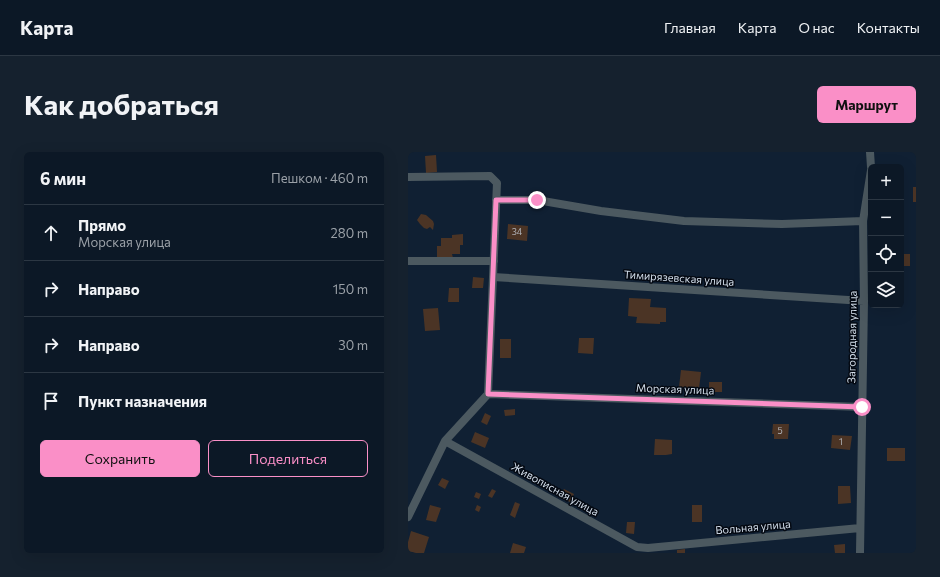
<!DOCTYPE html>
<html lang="ru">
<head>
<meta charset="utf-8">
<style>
  body { margin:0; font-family:Commissioner,sans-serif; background:#15212e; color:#f1f3f6 }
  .controls { position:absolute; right:12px; top:12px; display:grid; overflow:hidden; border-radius:6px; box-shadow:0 4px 16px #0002 }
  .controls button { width:36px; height:36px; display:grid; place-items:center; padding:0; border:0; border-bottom:1px solid #2c3743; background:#0c1826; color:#f1f3f6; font:20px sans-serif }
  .stop { position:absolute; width:12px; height:12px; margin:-9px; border:3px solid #fa8fc7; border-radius:50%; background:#fff }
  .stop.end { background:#fa8fc7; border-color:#fff; box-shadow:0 1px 4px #0008 }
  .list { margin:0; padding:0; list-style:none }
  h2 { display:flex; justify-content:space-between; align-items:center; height:52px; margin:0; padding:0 16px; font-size:17px }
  h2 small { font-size:13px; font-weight:400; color:#9aa0a7 }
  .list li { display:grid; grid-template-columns:26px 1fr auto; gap:12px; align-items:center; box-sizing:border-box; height:56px; padding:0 16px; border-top:1px solid #2c3743 }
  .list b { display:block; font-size:15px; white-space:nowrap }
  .list p { margin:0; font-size:13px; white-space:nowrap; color:#9aa0a7 }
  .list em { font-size:13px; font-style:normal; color:#9aa0a7 }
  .actions { display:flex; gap:8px; padding:12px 16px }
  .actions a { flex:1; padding:9px 0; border:1px solid #fa8fc7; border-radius:6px; text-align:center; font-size:14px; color:#fa8fc7 }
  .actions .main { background:#fa8fc7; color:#111 }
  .icon { flex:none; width:22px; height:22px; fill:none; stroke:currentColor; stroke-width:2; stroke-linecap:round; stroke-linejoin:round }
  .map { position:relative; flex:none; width:508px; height:401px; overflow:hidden; border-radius:6px }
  header { display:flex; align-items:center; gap:24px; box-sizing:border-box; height:56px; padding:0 20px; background:#0c1826; border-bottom:1px solid #2c3743 }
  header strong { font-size:19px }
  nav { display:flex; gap:22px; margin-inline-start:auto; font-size:14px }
  .intro { display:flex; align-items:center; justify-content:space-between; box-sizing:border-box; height:96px; padding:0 24px }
  h1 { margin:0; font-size:28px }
  .button { padding:10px 18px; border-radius:6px; background:#fa8fc7; color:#111; font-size:14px; font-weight:700 }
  main { display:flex; gap:24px; padding:0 24px }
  aside { flex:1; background:#0c1826; border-radius:6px; box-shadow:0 4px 16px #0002 }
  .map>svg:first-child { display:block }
  .building { fill:#4b3425 }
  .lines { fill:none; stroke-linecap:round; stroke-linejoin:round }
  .street { stroke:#4c5960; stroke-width:8 }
  .route { stroke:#fa8fc7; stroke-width:5 }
  .labels { text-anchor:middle; stroke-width:3; stroke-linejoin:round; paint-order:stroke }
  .number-label { font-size:9px; fill:#b1b4ba }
  .street-label { font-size:11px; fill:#d3deeb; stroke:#040912 }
</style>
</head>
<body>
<header>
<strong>Карта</strong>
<nav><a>Главная</a><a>Карта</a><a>О нас</a><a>Контакты</a></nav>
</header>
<div class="intro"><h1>Как добраться</h1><a class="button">Маршрут</a></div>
<main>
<aside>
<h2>6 мин<small>Пешком · 460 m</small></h2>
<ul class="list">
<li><svg class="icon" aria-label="ahead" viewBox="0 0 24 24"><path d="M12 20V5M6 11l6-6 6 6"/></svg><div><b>Прямо</b><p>Морская улица</p></div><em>280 m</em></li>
<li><svg class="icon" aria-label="right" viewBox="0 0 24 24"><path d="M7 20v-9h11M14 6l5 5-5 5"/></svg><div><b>Направо</b></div><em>150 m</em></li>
<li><svg class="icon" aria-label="right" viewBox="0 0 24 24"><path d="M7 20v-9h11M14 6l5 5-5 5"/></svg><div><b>Направо</b></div><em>30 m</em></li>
<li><svg class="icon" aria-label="arrive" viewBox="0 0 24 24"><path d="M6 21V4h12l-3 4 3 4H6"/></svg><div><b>Пункт назначения</b></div></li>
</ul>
<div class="actions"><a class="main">Сохранить</a><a>Поделиться</a></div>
</aside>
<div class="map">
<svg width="508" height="401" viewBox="0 0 508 401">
  <rect width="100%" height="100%" fill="#102033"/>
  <path class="building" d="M28,3L29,20L18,21L17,4Z
    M505,35H508V50H505Z
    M13,62L18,63L25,69L26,72L25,78L22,75L19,77L16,76L12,72L9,68Z
    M100,72L120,74L119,89L99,87Z
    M55,82V93H52V102H44L45,106H29V94H33V86H44V83Z
    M493,102H502V114H493Z
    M65,125L76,126L75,136H64Z
    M41,136H51V150H40Z
    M221,146L243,147L242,155L258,156V170H252V172L228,171L229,165L220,164Z
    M30,156L32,178L17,179L15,157Z
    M171,186H186L185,202L170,201Z
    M92,187H103V206H92Z
    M273,218L293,220L291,237L271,235Z
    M301,230H314V240H301Z
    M107,257V263L97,264L96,258Z
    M77,261L83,264L79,273L73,270Z
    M365,272H381L380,287H366V282H364Z
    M67,280L81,286L77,296L63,290Z
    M424,283L444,284L442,298L423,296Z
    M247,287L264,288V302L258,303H246Z
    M479,296H497V309H479Z
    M34,326L41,329L37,337L30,333Z
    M430,334H442L443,351L430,352Z
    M84,337L88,339L84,346L80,344Z
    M156,337L166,342L162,350L152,345Z
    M68,340L73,342L71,347L66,345Z
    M107,350L112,352L107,366L102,363Z
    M22,353L33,356L28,370L18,368Z
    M69,353L73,355L71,360L67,358Z
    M284,353H294V370H284Z
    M219,370H227L226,382L218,381Z
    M3,379L21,385L16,401H8L0,399V390Z
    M105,391L118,395L116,401H102Z
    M437,392V401H427L426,393Z
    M277,397V401H269V398Z"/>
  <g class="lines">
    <path class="street" d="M462,0L463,15
      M0,25L82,24L89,31L80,242L37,289L0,365
      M88,48H129L193,59L276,69L374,72L455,69
      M0,109H86
      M85,125L456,149
      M80,242L454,255
      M37,289L229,395L240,396L452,376
      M452,401L456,149L455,69L463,18"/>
  </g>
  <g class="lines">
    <path class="route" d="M129,48H88L80,242L454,255"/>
  </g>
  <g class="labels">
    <g class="number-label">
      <text x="109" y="83">34</text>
      <text x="372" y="282">5</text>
      <text x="433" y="293">1</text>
    </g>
    <g class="street-label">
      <text transform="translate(271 126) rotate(4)" y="4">Тимирязевская улица</text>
      <text transform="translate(444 185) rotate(-89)" y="4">Загородная улица</text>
      <text transform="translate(267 237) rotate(2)" y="4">Морская улица</text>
      <text transform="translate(147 337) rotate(29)" y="4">Живописная улица</text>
      <text transform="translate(345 375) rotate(-5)" y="4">Вольная улица</text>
    </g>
  </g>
</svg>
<div class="controls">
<button>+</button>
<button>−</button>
<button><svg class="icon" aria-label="locate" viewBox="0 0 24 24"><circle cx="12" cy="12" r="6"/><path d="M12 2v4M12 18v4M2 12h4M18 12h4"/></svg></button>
<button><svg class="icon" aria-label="layers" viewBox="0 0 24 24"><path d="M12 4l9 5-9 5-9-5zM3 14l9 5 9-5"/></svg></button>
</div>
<div class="stop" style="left:454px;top:255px"></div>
<div class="stop end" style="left:129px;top:48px"></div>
</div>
</main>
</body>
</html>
